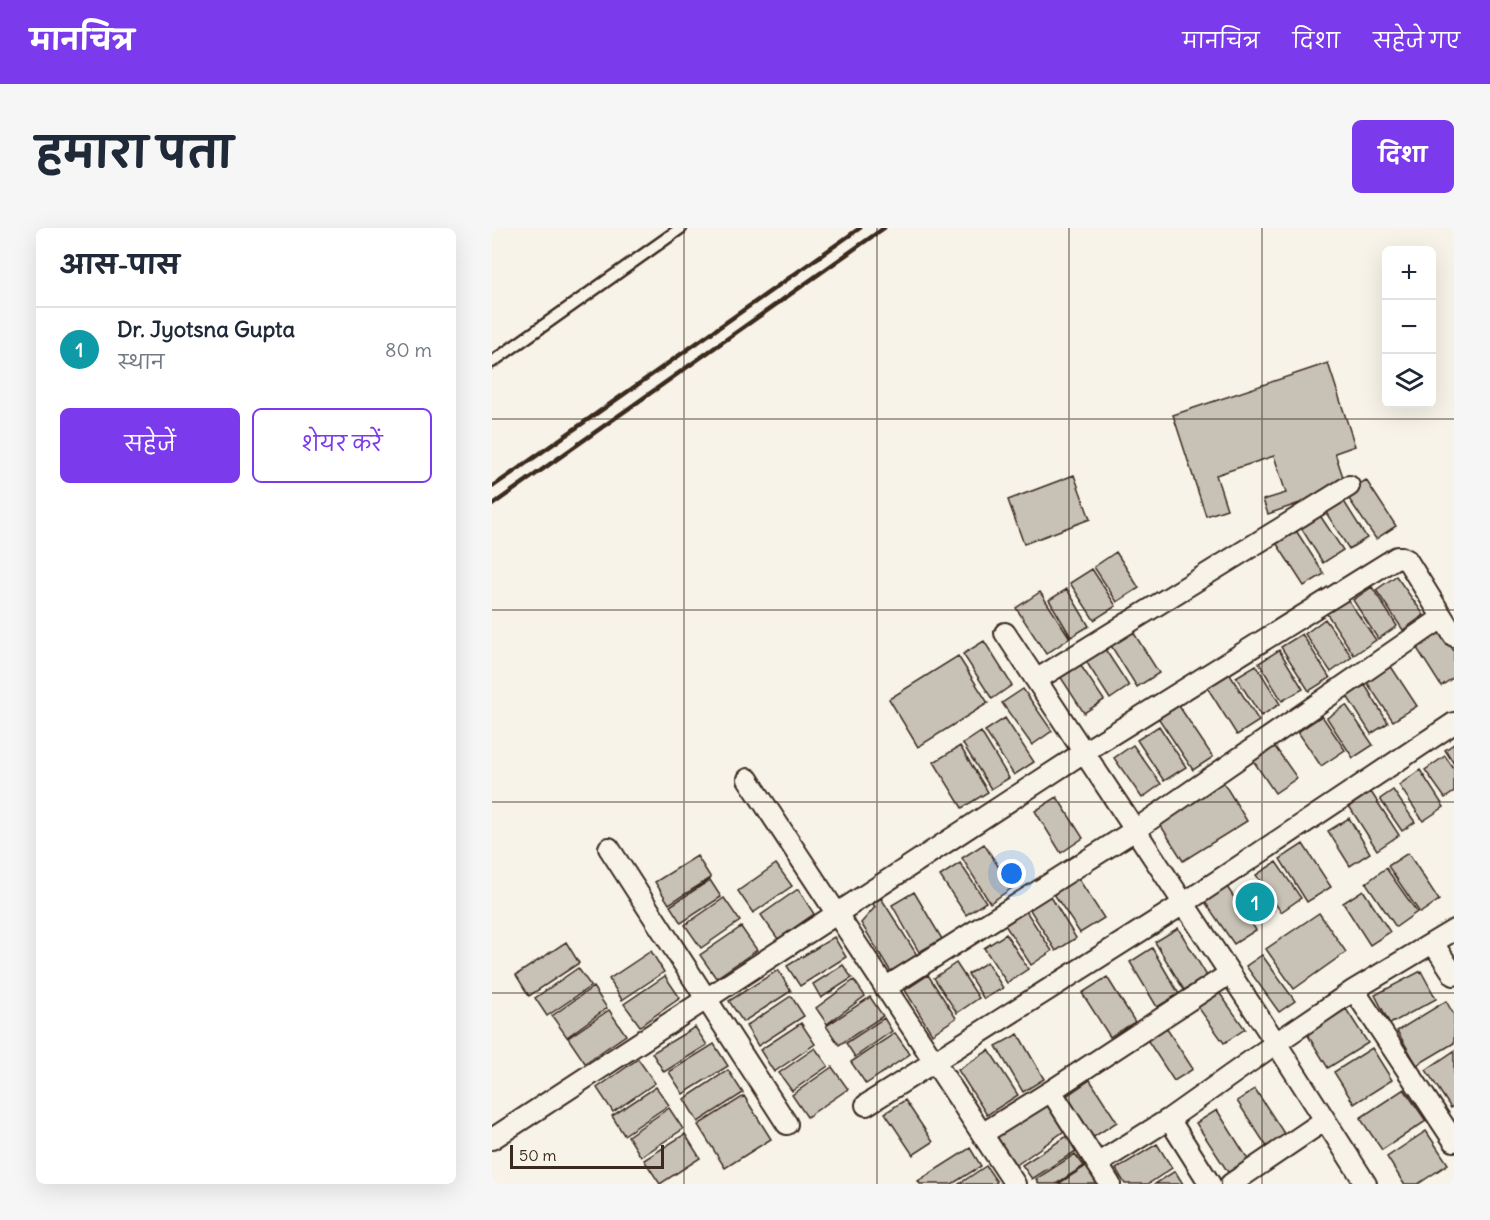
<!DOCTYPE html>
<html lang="hi">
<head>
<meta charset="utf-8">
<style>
  body { margin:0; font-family:Delius,"Playpen Sans Deva",sans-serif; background:#f6f6f7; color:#1f2937 }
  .controls { position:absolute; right:18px; top:18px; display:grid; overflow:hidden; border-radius:9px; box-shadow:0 6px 24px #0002 }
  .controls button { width:54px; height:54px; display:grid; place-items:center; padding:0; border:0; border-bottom:2px solid #e0e1e3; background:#fff; color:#1f2937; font:30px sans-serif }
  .scale { position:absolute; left:18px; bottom:15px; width:154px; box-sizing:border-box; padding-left:6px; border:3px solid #3b2a1e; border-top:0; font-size:16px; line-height:21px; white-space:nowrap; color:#3b2a1e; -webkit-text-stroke:4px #f7f3e8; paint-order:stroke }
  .you { position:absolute; left:520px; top:646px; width:21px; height:21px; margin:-15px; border:4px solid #fff; border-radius:50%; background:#1a73e8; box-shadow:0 0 0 9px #1a73e833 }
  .badge { display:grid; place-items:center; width:39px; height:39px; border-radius:50%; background:#7c3aed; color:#fff; font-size:20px; font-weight:700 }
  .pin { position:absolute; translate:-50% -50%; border:3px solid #fff; box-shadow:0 2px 6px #0006 }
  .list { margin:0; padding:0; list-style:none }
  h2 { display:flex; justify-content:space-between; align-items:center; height:78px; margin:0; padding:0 24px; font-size:26px }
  h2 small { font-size:20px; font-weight:400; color:#747a83 }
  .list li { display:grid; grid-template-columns:39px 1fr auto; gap:18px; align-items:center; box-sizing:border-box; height:84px; padding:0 24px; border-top:2px solid #e0e1e3 }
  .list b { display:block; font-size:22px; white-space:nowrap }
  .list p { margin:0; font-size:20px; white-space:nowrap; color:#747a83 }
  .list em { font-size:20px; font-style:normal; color:#747a83 }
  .actions { display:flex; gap:12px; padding:18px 24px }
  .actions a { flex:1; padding:14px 0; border:2px solid #7c3aed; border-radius:9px; text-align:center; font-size:21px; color:#7c3aed }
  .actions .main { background:#7c3aed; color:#fff }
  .icon { flex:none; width:33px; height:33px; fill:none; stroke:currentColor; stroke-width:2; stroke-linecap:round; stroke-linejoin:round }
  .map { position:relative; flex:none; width:962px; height:956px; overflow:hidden; border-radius:9px }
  header { display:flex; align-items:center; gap:36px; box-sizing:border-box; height:84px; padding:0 30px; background:#7c3aed; color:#fff }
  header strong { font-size:28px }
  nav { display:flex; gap:33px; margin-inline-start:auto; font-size:21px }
  .intro { display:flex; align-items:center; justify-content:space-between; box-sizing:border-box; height:144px; padding:0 36px }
  h1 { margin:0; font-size:42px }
  .button { padding:15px 27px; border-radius:9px; background:#7c3aed; color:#fff; font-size:21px; font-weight:700 }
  main { display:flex; gap:36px; padding:0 36px }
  aside { flex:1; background:#fff; border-radius:9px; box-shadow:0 6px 24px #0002 }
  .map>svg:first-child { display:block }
  .building { fill:#c8c1b6; stroke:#3b2a1e; stroke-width:1.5 }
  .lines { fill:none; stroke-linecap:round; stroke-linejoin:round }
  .service-casing { stroke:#3b2a1e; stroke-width:15 }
  .minor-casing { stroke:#3b2a1e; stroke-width:24 }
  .service { stroke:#f7f3e8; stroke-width:10 }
  .minor { stroke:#f7f3e8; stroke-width:20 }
  .rail { stroke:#3b2a1e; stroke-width:4.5 }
  .grid { fill:none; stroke:#3b2a1e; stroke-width:1.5; stroke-opacity:0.55 }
</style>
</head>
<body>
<header>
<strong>मानचित्र</strong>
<nav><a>मानचित्र</a><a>दिशा</a><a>सहेजे गए</a></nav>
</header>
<div class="intro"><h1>हमारा पता</h1><a class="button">दिशा</a></div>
<main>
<aside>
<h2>आस-पास<small></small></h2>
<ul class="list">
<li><span class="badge" style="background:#0f9aa8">1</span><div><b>Dr. Jyotsna Gupta</b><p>स्थान</p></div><em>80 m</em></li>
</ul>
<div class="actions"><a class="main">सहेजें</a><a>शेयर करें</a></div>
</aside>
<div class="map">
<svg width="962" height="956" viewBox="0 0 962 956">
  <rect width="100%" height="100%" fill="#f7f3e8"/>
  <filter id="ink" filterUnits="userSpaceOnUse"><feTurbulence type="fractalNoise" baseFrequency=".0167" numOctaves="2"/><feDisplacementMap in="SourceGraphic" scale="12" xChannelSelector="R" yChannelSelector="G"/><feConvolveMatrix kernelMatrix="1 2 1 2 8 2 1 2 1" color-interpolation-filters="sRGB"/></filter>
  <g filter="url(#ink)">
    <path class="building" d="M836,135L863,218L843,225L853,255L834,266L776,286L771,272L794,265L782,228L724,247L735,281L714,288L681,187Z
      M582,247L598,291L532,316L516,272Z
      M874,252L904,298L884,311L853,265Z
      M851,272L875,310L857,321L833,283Z
      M825,283L851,322L831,335L806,295Z
      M803,301L832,346L812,358L783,313Z
      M624,324L647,360L625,374L602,339Z
      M600,341L624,378L602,392L578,355Z
      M904,348L932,387L911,402L884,362Z
      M880,359L905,398L886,411L861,372Z
      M575,361L597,398L579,409L557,372Z
      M548,364L578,410L554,426L524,380Z
      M854,369L884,412L862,427L833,383Z
      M833,391L860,429L839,444L813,406Z
      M946,397L962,423V449L949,458L921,414Z
      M638,399L667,445L645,459L616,413Z
      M810,406L838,450L817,463L789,419Z
      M492,413L520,457L500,471L471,426Z
      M609,415L637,458L618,471L590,427Z
      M787,422L811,461L790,473L767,435Z
      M466,428L496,475L426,519L397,471Z
      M583,429L612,472L592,485L564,442Z
      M764,437L788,476L769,488L744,449Z
      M898,437L925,478L901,493L874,453Z
      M735,442L767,493L745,507L713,456Z
      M873,457L896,495L879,506L855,468Z
      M531,461L560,503L540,517L510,475Z
      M685,475L721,529L701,542L665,488Z
      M854,477L881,517L861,530L835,490Z
      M830,488L853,522L829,538L806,504Z
      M513,490L542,534L522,547L493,503Z
      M667,498L694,539L672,553L645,512Z
      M489,504L517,550L499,561L471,516Z
      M781,516L805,550L783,565L760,531Z
      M962,516V536L953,522Z
      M641,517L669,556L650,570L622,530Z
      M468,518L496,564L470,580L442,534Z
      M953,528L962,541V564L953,570L933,542Z
      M928,542L952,579L931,593L907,557Z
      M728,549L755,593L691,633L664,590Z
      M901,562L923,594L910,603L888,571Z
      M879,564L907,607L885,622L857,578Z
      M565,569L591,610L569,625L543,583Z
      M857,590L878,625L858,638L836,603Z
      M492,616L520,660L498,675L470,630Z
      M811,616L839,659L815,674L788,631Z
      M916,625L947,672L928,685L896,638Z
      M205,628L219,650L177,676L163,654Z
      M784,634L809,670L789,684L764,647Z
      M468,635L494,674L474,687L448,648Z
      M284,636L300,658L261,685L246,663Z
      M894,640L925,684L904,699L874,655Z
      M584,647L612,690L588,705L560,663Z
      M218,652L229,669L189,695L178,678Z
      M764,654L782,682L763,694L745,666Z
      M735,659L764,702L742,716L713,674Z
      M306,661L322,686L286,711L269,687Z
      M871,662L898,704L878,717L851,675Z
      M422,664L450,711L427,724L400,677Z
      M556,664L584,710L564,723L535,677Z
      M232,670L248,693L209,720L193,697Z
      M389,670L425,727L399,744L369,695L383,679L381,676Z
      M532,680L560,723L539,737L511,694Z
      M827,685L854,724L802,761L774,721Z
      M249,699L265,722L224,750L208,727Z
      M686,700L715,748L692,762L663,714Z
      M514,706L536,741L515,755L492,720Z
      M342,709L354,729L308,758L295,738Z
      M74,714L87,735L37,768L24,747Z
      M660,720L687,766L665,779L638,734Z
      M159,723L172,744L130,772L117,751Z
      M770,727L803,773L787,784L754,738Z
      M495,734L511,760L492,771L476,746Z
      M464,735L487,770L465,785L442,750Z
      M351,737L360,750L329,770L321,756Z
      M86,740L99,758L55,788L43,770Z
      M286,742L299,763L251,794L237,773Z
      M929,743L944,771L898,796L883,767Z
      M436,747L464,790L440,806L413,762Z
      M173,748L188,770L148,798L132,776Z
      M615,749L643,794L618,809L590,765Z
      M362,752L373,768L335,796L324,780Z
      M101,759L115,780L75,809L60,788Z
      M724,760L753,801L732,815L703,775Z
      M299,768L312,788L266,818L254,798Z
      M378,769L391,788L347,817L334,798Z
      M954,773L962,787V815L925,837L905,803Z
      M854,781L876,815L836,840L815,806Z
      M117,782L134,807L93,835L76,810Z
      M392,790L400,803L363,829L354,815Z
      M309,795L323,816L282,844L268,822Z
      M673,798L701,841L682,853L654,810Z
      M203,799L215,817L172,844L160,825Z
      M403,805L418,826L374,856L359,834Z
      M526,806L552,851L531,864L504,818Z
      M222,816L236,838L191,866L177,844Z
      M323,820L336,838L300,863L287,845Z
      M880,820L900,852L862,876L842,844Z
      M497,822L526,867L495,887L466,842Z
      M962,823V877L959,880L934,842Z
      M146,831L163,855L121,884L105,860Z
      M340,839L356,861L315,889L300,867Z
      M236,842L251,865L206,894L192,871Z
      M598,852L625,894L600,910L573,869Z
      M164,859L177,877L132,907L120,888Z
      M763,861L797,913L779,925L745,873Z
      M912,861L934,893L890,922L868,890Z
      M252,868L279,911L233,940L206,897Z
      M413,872L441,914L421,927L393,885Z
      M555,872L575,901L523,938L503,909Z
      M177,880L191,901L149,929L136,908Z
      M725,882L761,939L741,952L704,895Z
      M934,903L956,936L926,956H912L895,929Z
      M193,906L208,930L168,956L152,932Z
      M575,908L584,923L540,951L530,937Z
      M665,916L680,940L656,956H633L624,941Z
      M478,920L489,938L460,956H428L426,953Z
      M583,926L592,938L564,956H547L544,951Z
      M494,938L505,954L502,956H467Z
      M594,938L606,956H566Z
      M683,943L691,956H663Z"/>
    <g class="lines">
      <defs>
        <path id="service" d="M0,134L189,0"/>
        <path id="minor" d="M513,405L784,815L874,956
          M544,452L857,258
          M256,551L523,956
          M117,620L295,896
          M941,715L962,747
          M393,760L643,602L950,390
          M862,762L962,913
          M559,863L618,956
          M374,877L691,676L962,495
          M677,891L718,956
          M490,906L559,863L737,746
          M0,911L592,524L905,329H909L915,332L962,408
          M605,936L677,891L784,815L862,762L962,702
          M739,956L833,892"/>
      </defs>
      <use href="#service" class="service-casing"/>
      <use href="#minor" class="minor-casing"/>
      <use href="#service" class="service"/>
      <use href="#minor" class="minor"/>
      <path class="rail" d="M0,259L368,0
        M0,277L392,0"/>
    </g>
  </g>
  <path class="grid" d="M192,0V956M385,0V956M577,0V956M770,0V956M0,191H962M0,382H962M0,574H962M0,765H962"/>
</svg>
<div class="controls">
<button>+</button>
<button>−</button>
<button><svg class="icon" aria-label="layers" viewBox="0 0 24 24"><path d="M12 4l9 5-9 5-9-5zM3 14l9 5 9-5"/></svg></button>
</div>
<div class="scale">50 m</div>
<div class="you"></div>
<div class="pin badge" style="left:763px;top:674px;background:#0f9aa8">1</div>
</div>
</main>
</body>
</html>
